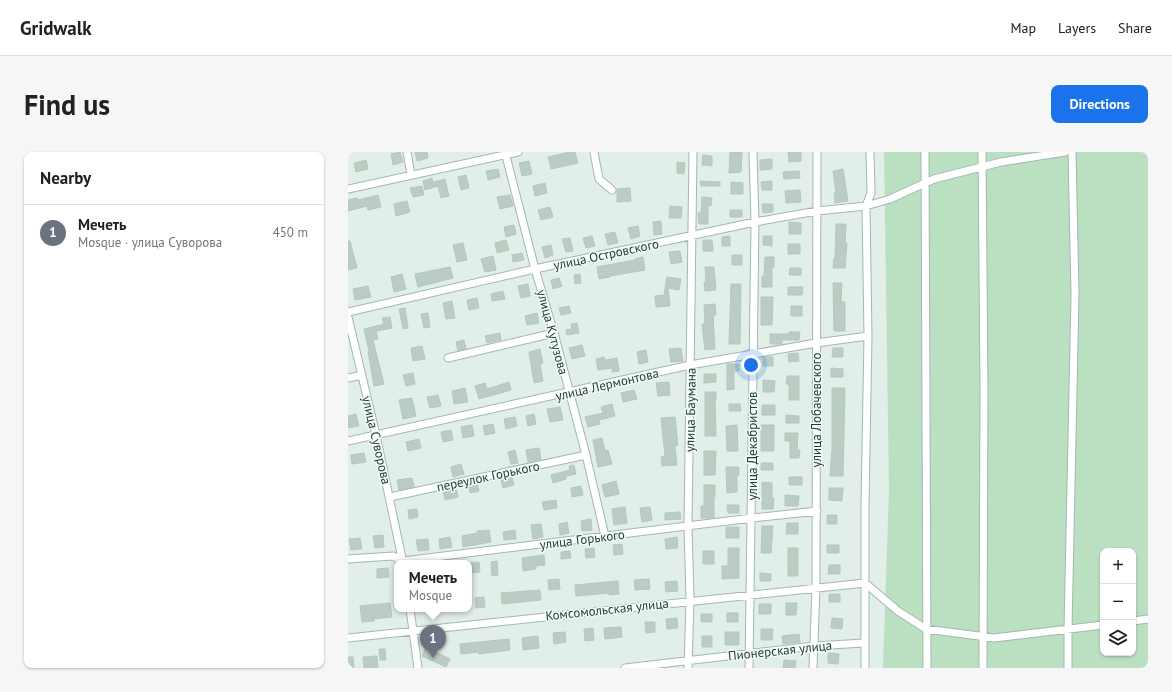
<!DOCTYPE html>
<html lang="en">
<head>
<meta charset="utf-8">
<style>
  body { margin:0; font-family:"PT Sans",sans-serif; background:#f6f6f6; color:#202124 }
  .controls { position:absolute; right:12px; bottom:12px; display:grid; overflow:hidden; border-radius:8px; box-shadow:0 1px 3px #0004 }
  .controls button { width:36px; height:36px; display:grid; place-items:center; padding:0; border:0; border-bottom:1px solid #e0e0e0; background:#fff; color:#202124; font:20px sans-serif }
  .you { position:absolute; left:403px; top:213px; width:14px; height:14px; margin:-10px; border:3px solid #fff; border-radius:50%; background:#1a73e8; box-shadow:0 0 0 6px #1a73e833 }
  .badge { display:grid; place-items:center; width:26px; height:26px; border-radius:50%; background:#1a73e8; color:#fff; font-size:13px; font-weight:700 }
  .pin { position:absolute; translate:-50% -33px; filter:drop-shadow(0 1px 2px #0008) }
  .pin::after { content:''; position:absolute; top:21px; width:14px; height:12px; background:inherit; clip-path:polygon(0 0,100% 0,50% 100%) }
  .popup { position:absolute; left:46px; top:408px; width:78px; height:52px; box-sizing:border-box; display:grid; place-content:center; border-radius:8px; background:#fff; filter:drop-shadow(0 1px 3px #0005); font-size:13px; white-space:nowrap; color:#757577 }
  .popup b { font-size:15px; color:#202124 }
  .popup::after { content:''; position:absolute; left:50%; top:100%; margin-left:-8px; border:8px solid transparent; border-top-color:#fff }
  .list { margin:0; padding:0; list-style:none }
  h2 { display:flex; justify-content:space-between; align-items:center; height:52px; margin:0; padding:0 16px; font-size:17px }
  h2 small { font-size:13px; font-weight:400; color:#757577 }
  .list li { display:grid; grid-template-columns:26px 1fr auto; gap:12px; align-items:center; box-sizing:border-box; height:56px; padding:0 16px; border-top:1px solid #e0e0e0 }
  .list b { display:block; font-size:15px; white-space:nowrap }
  .list p { margin:0; font-size:13px; white-space:nowrap; color:#757577 }
  .list em { font-size:13px; font-style:normal; color:#757577 }
  .icon { flex:none; width:22px; height:22px; fill:none; stroke:currentColor; stroke-width:2; stroke-linecap:round; stroke-linejoin:round }
  .map { position:relative; flex:none; width:800px; height:516px; overflow:hidden; border-radius:8px }
  header { display:flex; align-items:center; gap:24px; box-sizing:border-box; height:56px; padding:0 20px; background:#fff; border-bottom:1px solid #e0e0e0 }
  header strong { font-size:19px }
  nav { display:flex; gap:22px; margin-inline-start:auto; font-size:14px }
  .intro { display:flex; align-items:center; justify-content:space-between; box-sizing:border-box; height:96px; padding:0 24px }
  h1 { margin:0; font-size:28px }
  .button { padding:10px 18px; border-radius:8px; background:#1a73e8; color:#fff; font-size:14px; font-weight:700 }
  main { display:flex; gap:24px; padding:0 24px }
  aside { flex:1; background:#fff; border-radius:8px; box-shadow:0 1px 3px #0004 }
  .map>svg:first-child { display:block }
  .green { fill:#bae0c1; fill-rule:evenodd }
  .building { fill:#baccc3; stroke:#b4c8be }
  .lines { fill:none; stroke-linecap:round; stroke-linejoin:round }
  .minor-casing { stroke:#a4b7af; stroke-width:9 }
  .minor { stroke:#fff; stroke-width:7 }
  .labels { text-anchor:middle; stroke-width:3; stroke-linejoin:round; paint-order:stroke }
  .street-label { font-size:13px; fill:#214136; stroke:#f3faf6 }
</style>
</head>
<body>
<header>
<strong>Gridwalk</strong>
<nav><a>Map</a><a>Layers</a><a>Share</a></nav>
</header>
<div class="intro"><h1>Find us</h1><a class="button">Directions</a></div>
<main>
<aside>
<h2>Nearby<small></small></h2>
<ul class="list">
<li><span class="badge" style="background:#6b7280">1</span><div><b>Мечеть</b><p>Mosque · улица Суворова</p></div><em>450 m</em></li>
</ul>
</aside>
<div class="map">
<svg width="800" height="516" viewBox="0 0 800 516">
  <rect width="100%" height="100%" fill="#e2eee8"/>
  <path class="green" d="M536,0H800V516H535L541,337ZM755,399H785V501H755Z"/>
  <path class="building" d="M52,0L55,10L45,13L43,2Z
    M67,0H79L80,6L69,9Z
    M222,0H227L230,11L203,17L200,5Z
    M382,0H394L393,20L381,21Z
    M440,0H453V9L441,10Z
    M355,3L364,4V14L354,13Z
    M424,7V17L412,18V8Z
    M18,8L20,17L8,20L6,11Z
    M181,9L184,22L174,24L171,11Z
    M329,10L337,11L336,22L329,21Z
    M150,17L152,25L140,28L138,19Z
    M495,17L500,49L487,51L486,41H488L485,19Z
    M451,19L452,26L436,27L435,20Z
    M118,23L121,36L113,38L110,25Z
    M84,26L85,30L97,27L101,44L93,46L90,34L77,38L75,29Z
    M352,29L372,30V34H353Z
    M424,29V38H414L413,30Z
    M383,30L395,31V42H383Z
    M197,31L199,41L187,44L185,34Z
    M74,34L76,43L65,45L62,36Z
    M282,36L283,49L269,50V37Z
    M452,38L453,50L438,51L437,39Z
    M30,43L33,55L20,58L19,54L0,59V48L9,46L10,48Z
    M162,43L165,54L152,57L149,45Z
    M354,45L364,46L363,54L360,53V72H351L350,61H353Z
    M59,49L62,60L48,64L46,52Z
    M414,52H425V60L415,61Z
    M322,54L334,55L333,66H321Z
    M202,55L205,65L193,68L190,58Z
    M382,58H394V65H382Z
    M313,69L314,82L306,83L305,70Z
    M441,70L453,71V82H441Z
    M488,72H498L497,91H499L497,116H485L486,106H487Z
    M166,73L168,82L158,85L156,75Z
    M290,74L292,84L283,87L280,76Z
    M267,80L270,91L260,93L257,82Z
    M244,84L247,94L238,96L235,86Z
    M382,84V94H374V85Z
    M415,84H424V94L415,93Z
    M222,86L225,99L218,100L214,87Z
    M158,88L161,98L149,101L147,91Z
    M355,88H364L365,99H355Z
    M0,89H2L9,116L0,118Z
    M115,91L119,108L109,110L105,93Z
    M440,92H452V102H440Z
    M203,93L205,103L197,106L194,95Z
    M332,99L334,110L323,112L321,100Z
    M174,101L176,108L165,110L164,103Z
    M384,103H394V113H384Z
    M145,104L148,118L137,120L133,107Z
    M295,105L297,118L262,124V125L251,127L249,115L287,108V107Z
    M417,105H426V115H424V135H414V124H416Z
    M102,115L105,126L70,135L67,122Z
    M357,115H366L368,138L357,139L356,130H358Z
    M442,116H453V123H441Z
    M54,122L58,137L46,140L43,125Z
    M232,122L233,131L227,132L226,123Z
    M319,125L333,127L331,138L320,136L322,154L308,155L307,144L316,143Z
    M211,126L214,134L205,137L203,128Z
    M485,131H494L493,150H497V179H486Z
    M180,132L182,144L173,146L170,134Z
    M383,132H393L392,192H381Z
    M20,134L23,145L7,148L5,137Z
    M440,135H455L454,143H440Z
    M155,139L157,147L144,149L143,142Z
    M413,145H425L424,173H413Z
    M129,146L131,156L121,158L119,148Z
    M104,149L107,166L98,167L95,151Z
    M367,152L368,163H365L367,197L357,198L354,172H357L356,153Z
    M221,154L223,161L213,163L211,156Z
    M443,154H454V164H443Z
    M57,156L60,176L55,177L51,157Z
    M80,161L82,175L76,176L73,162Z
    M189,161L191,171L179,173L177,164Z
    M42,165L44,176L28,179L30,187L25,188L36,232L26,234L20,199H21L16,177L36,172L34,166Z
    M229,171L231,181L219,183L218,178L224,177L223,172Z
    M441,180H452L451,188H434V192H422V182H441Z
    M152,181L153,188L139,191L137,184Z
    M116,188L118,197L110,199L108,190Z
    M234,193L237,204L224,207L221,196Z
    M74,194L77,207L65,209L63,196Z
    M333,196L335,209L323,210L321,197Z
    M485,196H495V205H484Z
    M192,197L195,211L192,212L195,229L186,231L181,200Z
    M298,198L300,210L291,212L289,200Z
    M450,201L451,209L441,210L440,202Z
    M256,205L257,208L269,206L271,219L264,220V216L250,218L248,207Z
    M415,205H425V214H415Z
    M379,212H391V219H386V237L379,238Z
    M483,216L495,217V225H483Z
    M65,221L67,232L58,234L55,223Z
    M356,222H368V230L356,231Z
    M439,224H451V248H441V232H438Z
    M415,228L427,229L426,240H415Z
    M161,230L163,238L131,247L127,234L137,231L139,237Z
    M321,230L322,243L310,244L308,231Z
    M117,236L120,250L106,252L104,239Z
    M484,236H497L495,324H482L484,296Z
    M286,238L289,247L275,250L273,241Z
    M357,240H368V248H367L368,284H357Z
    M90,243L93,254L82,256L79,245Z
    M64,246L68,264L55,267L51,248Z
    M264,252L267,264L251,268L252,272L240,275L237,265L255,261L253,255Z
    M381,252H392L393,259H381Z
    M414,253H427V263H414Z
    M212,255L215,268L202,270L199,257Z
    M8,262L11,274L0,276V264Z
    M186,262L188,272L180,274L178,264Z
    M438,263L451,264V271H438Z
    M167,265L169,274L158,277L156,267Z
    M327,265L330,293L327,294L329,313L314,314L313,305L317,304L313,266Z
    M145,272L147,281L137,283L135,274Z
    M124,273L126,284L115,286L113,275Z
    M389,273L390,299H379L378,274Z
    M413,273H426V299H413Z
    M103,278L105,288L95,290L93,280Z
    M437,281H450L449,298H452L451,306H442V289H437Z
    M254,286L257,299L260,298L264,312L250,315L245,288Z
    M71,287L73,296L60,299L58,290Z
    M191,296L193,307L180,310L178,298Z
    M167,298L170,311L163,312L160,300Z
    M356,299H368L367,323H356Z
    M16,301L18,310L4,312L3,303Z
    M413,311H425V318H413Z
    M113,312L116,322L105,325L103,315Z
    M226,313L228,322L218,324V327L205,331L203,323L222,318L221,314Z
    M378,315H391V323H389V340L379,341Z
    M164,325L166,333L155,336L153,328Z
    M441,325H454V333H441Z
    M64,326L66,335L51,338L49,328Z
    M268,329L271,342L257,345L254,333Z
    M414,330L424,331V346H426L425,357H414Z
    M129,331L131,339L122,341L121,333Z
    M356,333H367V345H366V366H353V354H356Z
    M233,334L235,343L224,345L223,336Z
    M108,336L110,345L97,348L95,339Z
    M481,336H495L494,349L481,348Z
    M437,343L451,344L450,354H437Z
    M208,348L209,356L196,358L194,350Z
    M379,353H391V361H380Z
    M277,355L279,371L266,373L264,357Z
    M302,355L304,368L294,370L292,356Z
    M69,357L70,365L61,367L60,358Z
    M332,360L333,367L317,368V361Z
    M479,363H489V372H479Z
    M243,367L244,378L234,379L233,369Z
    M219,370L221,381L212,383L211,372Z
    M439,371H450V382H438Z
    M193,372L195,385L185,387L183,373Z
    M414,374H425L423,401H413Z
    M378,375H391V386H378Z
    M141,378L143,390L115,395L114,384L129,381V379Z
    M167,378L168,387L156,388L155,380Z
    M35,383L36,395L27,396L25,384Z
    M102,385L104,395L92,397L91,387Z
    M329,385L330,396L318,397L317,387Z
    M12,386L14,397L3,398L1,387Z
    M80,387L81,398L70,399L68,388Z
    M274,392L275,402L266,403L265,393Z
    M479,393H491V401H479Z
    M246,396L247,405L238,406L237,397Z
    M380,396H391V426L374,427V414H380Z
    M440,396H450V424H440Z
    M222,399L223,406L213,407V400Z
    M355,399H366V412H355Z
    M196,403L197,413L188,414V417L175,419L174,406Z
    M149,409L150,423L144,424L143,410Z
    M131,410L132,420L121,421V411Z
    M481,413H492V422H480Z
    M40,416L41,425L29,426V417Z
    M412,421L423,422V429H412Z
    M211,427L212,437L201,438L200,428Z
    M301,427L302,437L287,438L286,428Z
    M270,429L271,442L261,443V441L228,444L227,433Z
    M329,429L330,439L318,440L317,430Z
    M192,438L193,448L154,452L153,441Z
    M481,442H492V450H481Z
    M136,445L137,455L128,456L127,446Z
    M42,451L44,465L26,467V469L14,470L12,454Z
    M438,451H449L448,463H438Z
    M411,452H423V462H411Z
    M379,461H390V470H379Z
    M353,462H364V470H353Z
    M329,466L330,476L319,477L318,467Z
    M484,466L495,467L494,477L483,476Z
    M297,470H307V480L298,481Z
    M273,475L274,485L257,487L256,476Z
    M245,476L246,488L237,489L236,477Z
    M413,477H425L424,488H413Z
    M217,480L218,490L206,492L205,481Z
    M377,480H391V493H377Z
    M451,482L452,490L435,492L434,484Z
    M190,484L191,496L175,498L174,486Z
    M354,484H364V495H354Z
    M161,487L162,498L131,502V500L113,502L112,492Z
    M78,495L102,507L98,515L74,504Z
    M31,497H37L38,508H32Z
    M480,501L491,502L490,512L480,511Z
    M29,504L30,515L16,516L15,505Z
    M0,505H5L6,516H0Z
    M436,508L448,509L447,516H435Z"/>
  <g class="lines">
    <defs>
      <path id="minor" d="M59,0L63,23
        M157,0L187,117L206,181L238,303L257,384
        M246,0L251,27L264,38
        M577,0L579,516
        M634,0L636,237L635,516
        M0,37L170,0
        M0,160L187,117L407,70L469,59L518,54L542,47L586,27L653,10L717,0
        M0,165L28,283L55,411
        M100,206L206,181
        M0,226L14,223
        M0,289L342,213L468,191L520,184
        M42,345L238,303
        M0,407L45,404L55,409L404,366L469,359
        M62,457L70,516
        M785,469L800,467
        M0,486L517,431L550,459L578,477L646,486L755,473
        M277,516L466,494L516,491
        M340,516L342,448L340,374L345,0
        M401,516L407,70L405,0
        M465,516L468,436L469,0
        M517,516V353L520,184L518,54L523,41L522,0
        M720,516V477L727,142L724,0"/>
    </defs>
    <use href="#minor" class="minor-casing"/>
    <use href="#minor" class="minor"/>
  </g>
  <g class="labels">
    <g class="street-label">
      <text transform="translate(258 102) rotate(-12)" y="5">улица Островского</text>
      <text transform="translate(205 180) rotate(75)" y="5">улица Кутузова</text>
      <text transform="translate(259 232) rotate(-13)" y="5">улица Лермонтова</text>
      <text transform="translate(342 258) rotate(-89)" y="5">улица Баумана</text>
      <text transform="translate(468 258) rotate(-90)" y="5">улица Лобачевского</text>
      <text transform="translate(29 288) rotate(77)" y="5">улица Суворова</text>
      <text transform="translate(404 294) rotate(-90)" y="5">улица Декабристов</text>
      <text transform="translate(140 324) rotate(-12)" y="5">переулок Горького</text>
      <text transform="translate(234 387) rotate(-7)" y="5">улица Горького</text>
      <text transform="translate(259 457) rotate(-6)" y="5">Комсомольская улица</text>
      <text transform="translate(432 498) rotate(-6)" y="5">Пионерская улица</text>
    </g>
  </g>
</svg>
<div class="controls">
<button>+</button>
<button>−</button>
<button><svg class="icon" aria-label="layers" viewBox="0 0 24 24"><path d="M12 4l9 5-9 5-9-5zM3 14l9 5 9-5"/></svg></button>
</div>
<div class="you"></div>
<div class="pin badge" style="left:85px;top:506px;background:#6b7280">1</div>
<div class="popup"><b>Мечеть</b>Mosque</div>
</div>
</main>
</body>
</html>
